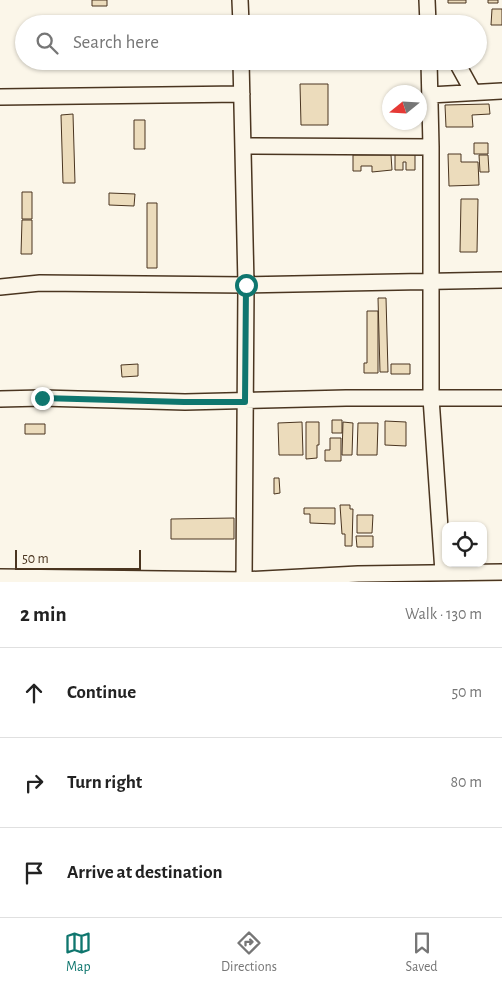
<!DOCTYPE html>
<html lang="en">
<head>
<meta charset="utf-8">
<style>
  body { margin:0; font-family:"Alegreya Sans",sans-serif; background:#f6f6f6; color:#222 }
  .controls { position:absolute; right:15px; bottom:15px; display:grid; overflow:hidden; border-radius:10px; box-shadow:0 1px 4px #0004 }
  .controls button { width:45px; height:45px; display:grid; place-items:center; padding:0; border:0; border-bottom:1px solid #e0e0e0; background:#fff; color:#222; font:25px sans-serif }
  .compass { position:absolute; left:382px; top:85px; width:45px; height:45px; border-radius:50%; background:#fff; box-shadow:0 1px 4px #0004; rotate:252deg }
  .scale { position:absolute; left:15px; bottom:12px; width:126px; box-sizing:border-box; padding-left:5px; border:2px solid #4a3520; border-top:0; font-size:14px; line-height:18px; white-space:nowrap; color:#4a3520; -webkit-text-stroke:4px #fbf6e9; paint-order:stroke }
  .stop { position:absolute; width:15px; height:15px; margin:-11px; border:4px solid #0f766e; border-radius:50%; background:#fff }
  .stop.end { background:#0f766e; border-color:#fff; box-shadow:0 1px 5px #0008 }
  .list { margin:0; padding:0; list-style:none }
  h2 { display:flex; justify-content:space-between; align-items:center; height:65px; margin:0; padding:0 20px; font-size:21px }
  h2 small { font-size:16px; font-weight:400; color:#767676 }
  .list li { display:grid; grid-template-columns:32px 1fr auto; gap:15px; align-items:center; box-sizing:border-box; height:90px; padding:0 20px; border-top:1px solid #e0e0e0 }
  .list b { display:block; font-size:19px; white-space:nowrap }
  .list em { font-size:16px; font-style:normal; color:#767676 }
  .icon { flex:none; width:28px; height:28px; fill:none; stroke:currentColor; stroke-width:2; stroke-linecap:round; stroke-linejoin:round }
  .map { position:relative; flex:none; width:502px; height:582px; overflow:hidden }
  .search { position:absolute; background:#fff; box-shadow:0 1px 4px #0004; left:15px; right:15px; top:15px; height:55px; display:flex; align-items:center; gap:12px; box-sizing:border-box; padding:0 18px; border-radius:28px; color:#767676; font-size:19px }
  .sheet { height:335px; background:#fff }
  nav { display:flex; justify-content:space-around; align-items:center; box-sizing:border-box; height:70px; border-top:1px solid #e0e0e0; background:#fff; font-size:14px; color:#767676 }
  nav a { display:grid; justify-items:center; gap:2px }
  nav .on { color:#0f766e }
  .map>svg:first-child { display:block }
  .building { fill:#ecdcbc; stroke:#4a3520 }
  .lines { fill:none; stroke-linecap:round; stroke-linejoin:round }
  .minor-casing { stroke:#4a3520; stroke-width:18 }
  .minor { stroke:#fbf6e9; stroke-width:15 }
  .route { stroke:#0f766e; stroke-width:6 }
</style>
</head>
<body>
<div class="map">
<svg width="502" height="582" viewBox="0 0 502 582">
  <rect width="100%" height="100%" fill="#fbf6e9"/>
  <path class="building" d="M92,0H107V6H92Z
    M448,0H466V3H448Z
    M488,0H498V3H488Z
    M492,9H502V25H491Z
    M300,84H328V125H301Z
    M489,104L490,114L472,115L473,127H446L445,105Z
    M73,114L75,183H63L61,115Z
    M134,120H145V149H134Z
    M474,143H488V154H474Z
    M395,154H415V170H406V162H403V170H395Z
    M448,154H461V162H478L479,185L449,186Z
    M353,155H391L392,170L372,172V166H361V171H353Z
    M479,155H488L489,172H480Z
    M22,192H32V219H22Z
    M109,193L135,194L134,206L109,205Z
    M461,199H478L477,252H460Z
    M147,203H157V268H147Z
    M22,220H32V254H21Z
    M378,298H386L388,372H380Z
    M367,311H378V373H364V363H367Z
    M138,364V376L122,377L121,365Z
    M391,364H410V374H391Z
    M332,420H342V433H332Z
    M385,421L406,422V446L385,445Z
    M302,422L303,455H279L278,423Z
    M306,422H319V445H317V458L306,459Z
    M343,422L353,423L352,455H342Z
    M358,423H378L377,455H357Z
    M25,424H45V434H25Z
    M330,438H341V461H325V450H330Z
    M274,478H279L280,493L274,494Z
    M340,505H350V509H353L352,546H345V534H342Z
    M304,508H335V524L310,523V514H304Z
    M357,515H373L372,533H357Z
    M234,518V539H171V519Z
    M356,536H373V547H357Z"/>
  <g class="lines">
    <defs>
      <path id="minor" d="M240,0L241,24
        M427,0L428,24
        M241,61L246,285L244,580
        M429,61L431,147V398L443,572
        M456,61L473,92
        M430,95L502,91
        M0,97L242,94
        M243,146L431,147
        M0,287L40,283L246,285L502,280
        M0,399L42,398L185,402L346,398H502
        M0,577L244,580L358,574L502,572"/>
    </defs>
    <use href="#minor" class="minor-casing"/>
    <use href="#minor" class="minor"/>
  </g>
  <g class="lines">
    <path class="route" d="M42,398L184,402H245L246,285"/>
  </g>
</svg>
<div class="controls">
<button><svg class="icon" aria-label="locate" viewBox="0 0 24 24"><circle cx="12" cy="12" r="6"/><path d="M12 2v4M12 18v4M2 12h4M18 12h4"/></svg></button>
</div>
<svg class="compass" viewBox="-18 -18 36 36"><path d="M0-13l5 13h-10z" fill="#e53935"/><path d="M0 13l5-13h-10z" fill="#767676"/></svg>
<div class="scale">50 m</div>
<div class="stop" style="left:246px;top:285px"></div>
<div class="stop end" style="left:42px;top:398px"></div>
<div class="search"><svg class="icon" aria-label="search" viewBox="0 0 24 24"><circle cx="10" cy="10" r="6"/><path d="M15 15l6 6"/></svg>Search here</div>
</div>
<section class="sheet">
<h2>2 min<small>Walk · 130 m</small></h2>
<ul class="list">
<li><svg class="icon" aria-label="ahead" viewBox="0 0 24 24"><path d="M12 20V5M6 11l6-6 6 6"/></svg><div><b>Continue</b></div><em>50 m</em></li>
<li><svg class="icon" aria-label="right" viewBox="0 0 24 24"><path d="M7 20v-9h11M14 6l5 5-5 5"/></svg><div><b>Turn right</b></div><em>80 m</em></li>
<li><svg class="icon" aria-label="arrive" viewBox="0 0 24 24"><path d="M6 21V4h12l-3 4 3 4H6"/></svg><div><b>Arrive at destination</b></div></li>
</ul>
</section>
<nav>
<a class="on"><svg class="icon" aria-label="map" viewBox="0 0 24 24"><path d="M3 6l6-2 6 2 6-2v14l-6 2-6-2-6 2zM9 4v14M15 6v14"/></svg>Map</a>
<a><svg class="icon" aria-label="directions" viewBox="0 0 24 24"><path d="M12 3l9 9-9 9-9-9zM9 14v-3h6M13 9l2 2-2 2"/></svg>Directions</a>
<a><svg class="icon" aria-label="saved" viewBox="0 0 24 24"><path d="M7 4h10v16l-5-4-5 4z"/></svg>Saved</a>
</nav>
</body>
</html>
